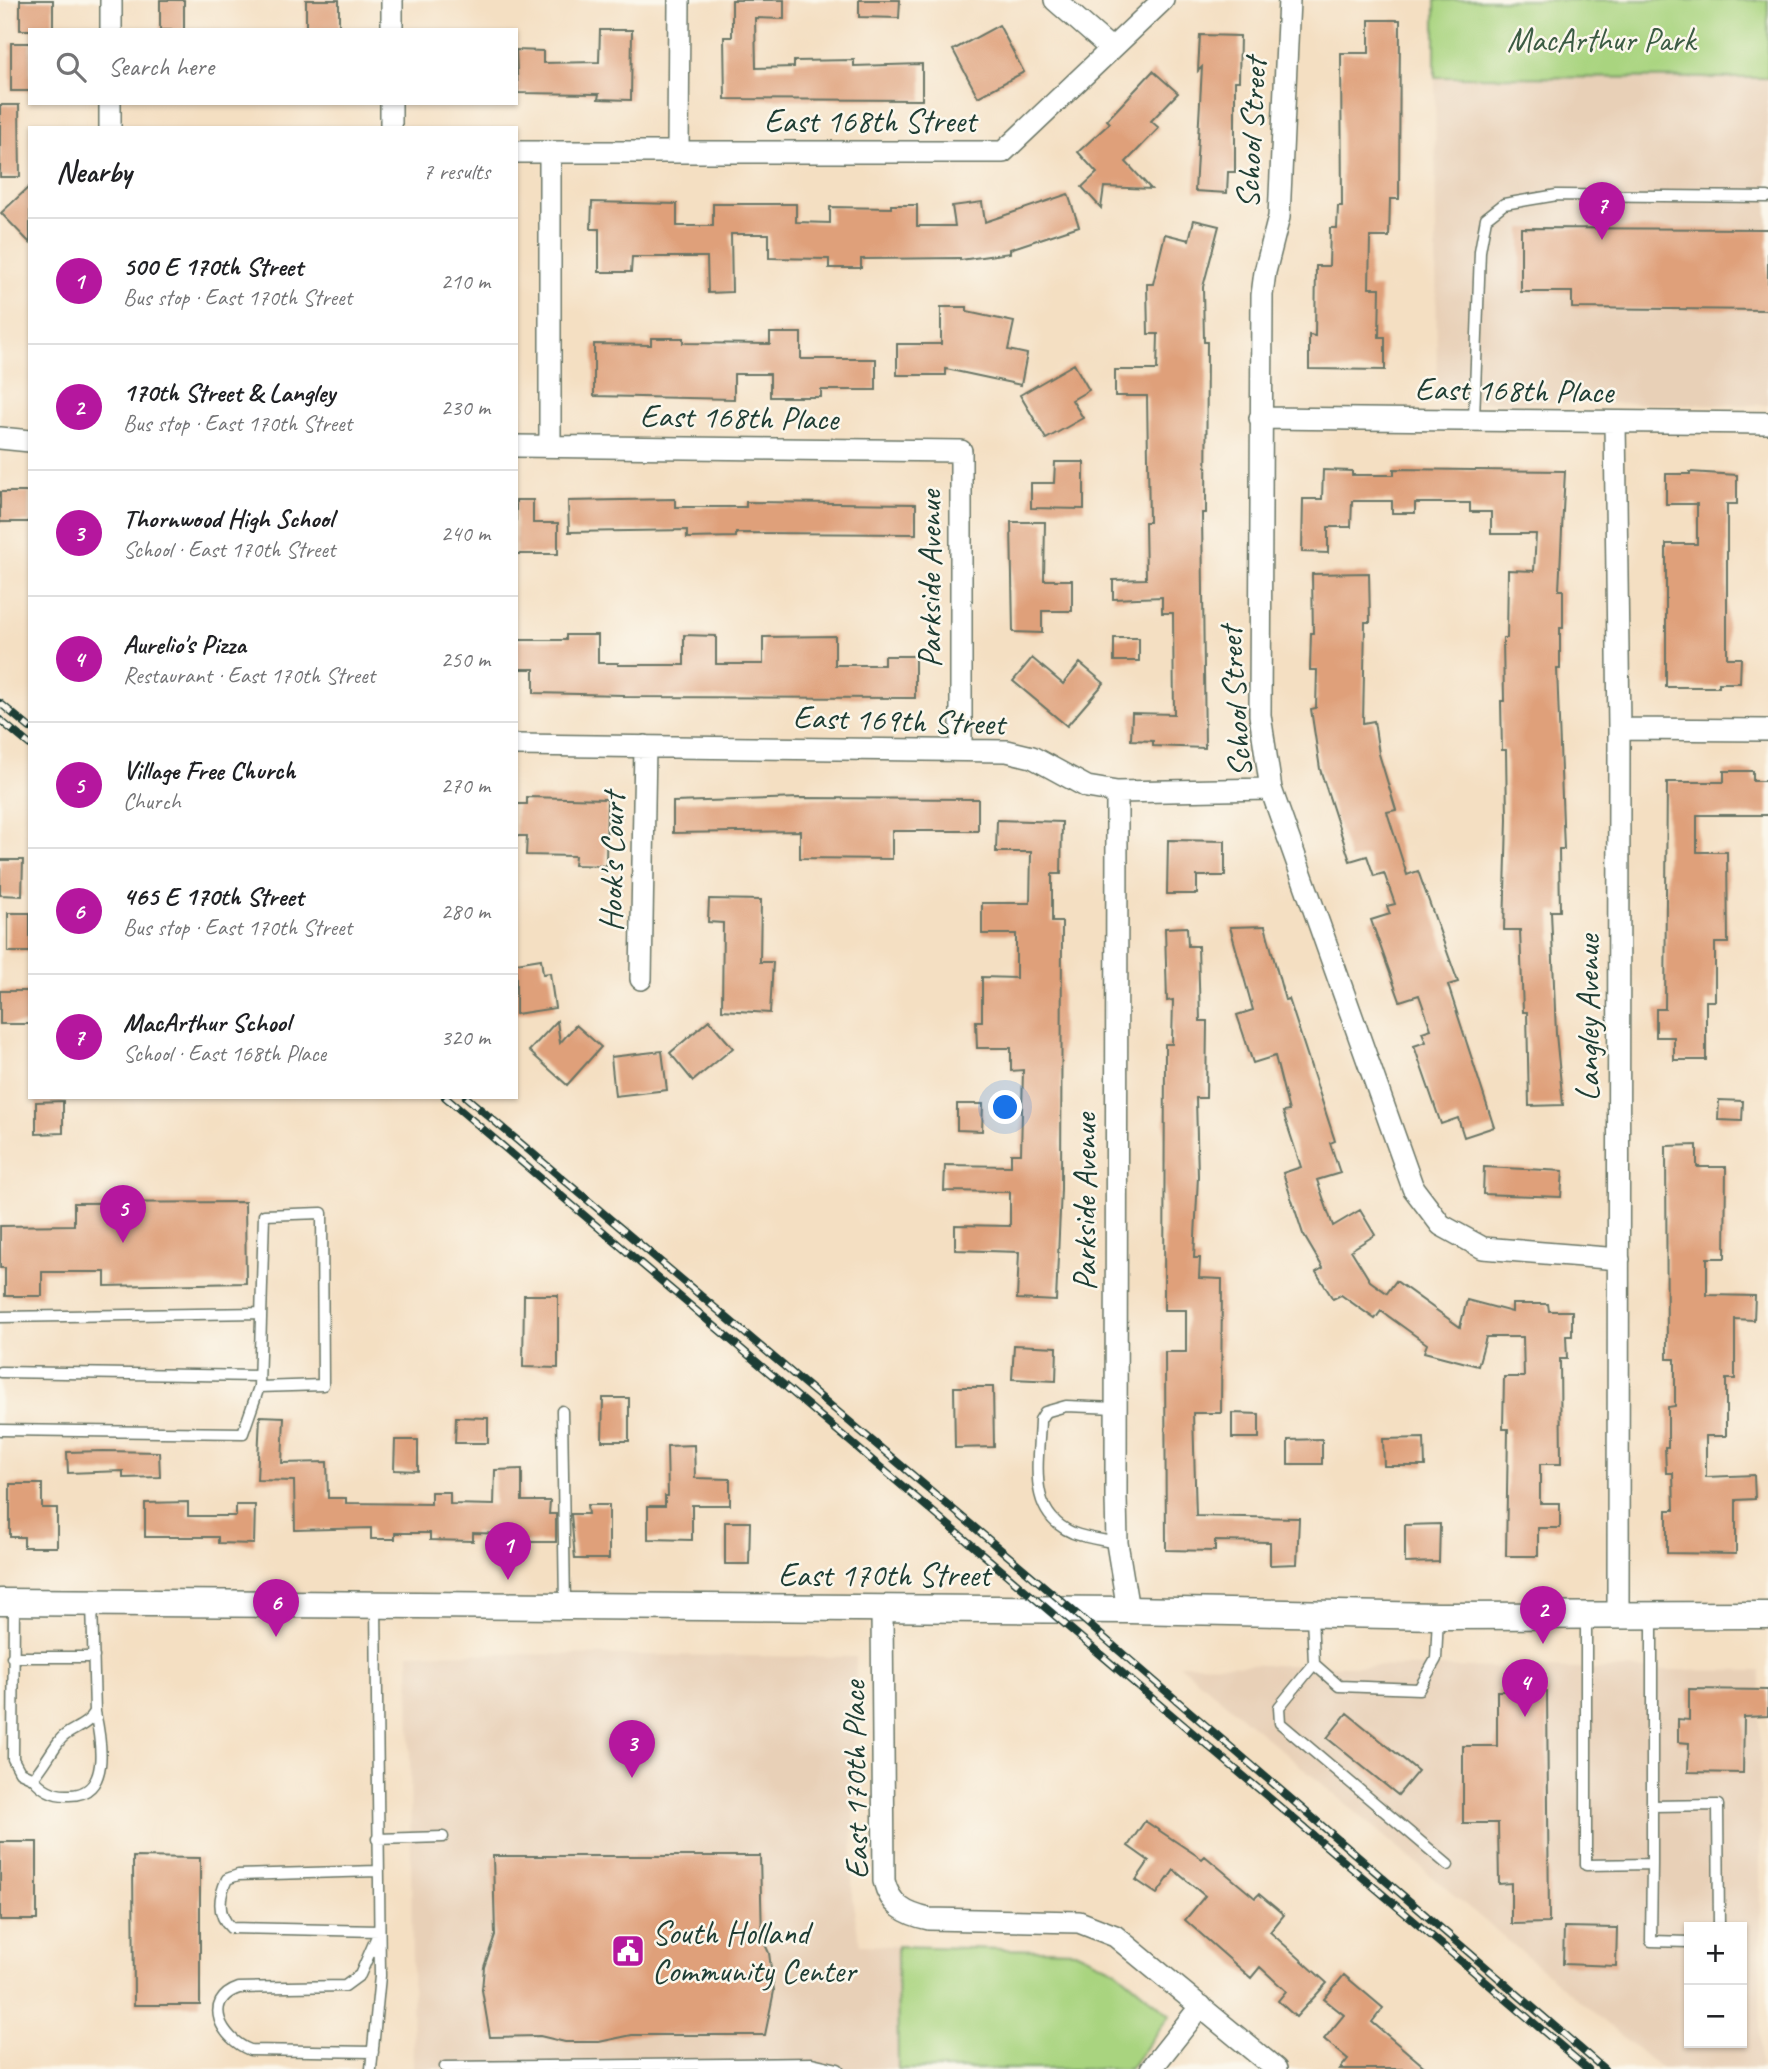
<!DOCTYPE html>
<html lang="en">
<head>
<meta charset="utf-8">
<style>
  body { margin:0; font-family:Caveat,sans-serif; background:#f6f6f6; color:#202124 }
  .controls { position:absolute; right:21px; bottom:21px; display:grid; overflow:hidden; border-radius:0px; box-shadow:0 2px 5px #0004 }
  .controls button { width:63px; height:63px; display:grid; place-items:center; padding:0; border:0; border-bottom:2px solid #e0e0e0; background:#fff; color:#202124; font:35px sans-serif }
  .you { position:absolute; left:1006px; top:1108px; width:24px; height:24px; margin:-18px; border:5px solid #fff; border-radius:50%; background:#1a73e8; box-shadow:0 0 0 10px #1a73e833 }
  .badge { display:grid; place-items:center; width:46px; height:46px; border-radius:50%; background:#b5179e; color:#fff; font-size:23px; font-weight:700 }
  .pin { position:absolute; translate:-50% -58px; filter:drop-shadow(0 2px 4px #0008) }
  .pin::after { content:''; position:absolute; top:37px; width:24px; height:21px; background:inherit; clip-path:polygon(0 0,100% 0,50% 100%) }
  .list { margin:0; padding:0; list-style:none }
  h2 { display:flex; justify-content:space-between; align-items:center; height:91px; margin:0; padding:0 28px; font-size:30px }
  h2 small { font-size:23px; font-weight:400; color:#757577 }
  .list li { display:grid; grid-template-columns:46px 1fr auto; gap:21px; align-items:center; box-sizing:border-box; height:126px; padding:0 28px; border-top:2px solid #e0e0e0 }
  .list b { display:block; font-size:26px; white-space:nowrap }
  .list p { margin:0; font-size:23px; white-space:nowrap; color:#757577 }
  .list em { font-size:23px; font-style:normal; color:#757577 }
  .icon { flex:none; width:38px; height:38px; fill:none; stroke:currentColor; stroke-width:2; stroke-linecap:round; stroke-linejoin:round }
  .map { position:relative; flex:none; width:1768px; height:2069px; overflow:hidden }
  .search { position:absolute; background:#fff; box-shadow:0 2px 5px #0004; left:28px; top:28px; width:490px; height:77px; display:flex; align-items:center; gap:18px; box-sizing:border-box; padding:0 24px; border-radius:0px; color:#757577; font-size:26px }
  .panel { position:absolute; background:#fff; box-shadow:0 2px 5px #0004; left:28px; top:126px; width:490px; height:973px; border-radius:0px }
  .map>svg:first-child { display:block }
  .built { fill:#e8d0b7; fill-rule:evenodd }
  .green { fill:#a9d47f; stroke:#64885a; stroke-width:2 }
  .building { fill:#dfa07a }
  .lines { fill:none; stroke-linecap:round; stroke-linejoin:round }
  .service-casing { stroke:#6a7666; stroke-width:13 }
  .minor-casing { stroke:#6a7666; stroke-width:24 }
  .tertiary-casing { stroke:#6a7666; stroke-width:29 }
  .service { stroke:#fff; stroke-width:10 }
  .minor { stroke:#fff; stroke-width:21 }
  .tertiary { stroke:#fff; stroke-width:26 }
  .rail-casing { stroke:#1f3d34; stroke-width:8 }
  .rail { stroke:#fbf7ec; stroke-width:5; stroke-dasharray:16; stroke-linecap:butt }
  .labels { text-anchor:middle; stroke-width:5; stroke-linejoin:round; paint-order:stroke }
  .park-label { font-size:33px; fill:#3b5b43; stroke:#fbf7ec }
  .street-label { font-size:33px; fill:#1f3d34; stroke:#fbf7ec }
  .poi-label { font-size:33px; fill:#1f3d34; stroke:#fbf7ec; text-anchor:start }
</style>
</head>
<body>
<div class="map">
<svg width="1768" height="2069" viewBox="0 0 1768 2069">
  <rect width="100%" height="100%" fill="#fbf7ec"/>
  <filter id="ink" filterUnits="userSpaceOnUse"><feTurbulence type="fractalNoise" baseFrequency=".0143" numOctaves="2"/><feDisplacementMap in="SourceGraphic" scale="14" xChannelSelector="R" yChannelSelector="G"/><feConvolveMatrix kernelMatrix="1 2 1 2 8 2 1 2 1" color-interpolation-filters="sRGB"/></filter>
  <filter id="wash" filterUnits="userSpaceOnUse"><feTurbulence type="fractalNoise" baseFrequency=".00686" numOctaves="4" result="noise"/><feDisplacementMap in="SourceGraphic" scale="28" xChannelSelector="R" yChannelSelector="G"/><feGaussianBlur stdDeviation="1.57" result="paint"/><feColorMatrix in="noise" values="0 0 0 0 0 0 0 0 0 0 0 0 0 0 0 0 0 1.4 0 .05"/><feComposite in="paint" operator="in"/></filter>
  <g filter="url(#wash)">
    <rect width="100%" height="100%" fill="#f4dfc2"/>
    <path class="built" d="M1435,77L1768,78V405L1437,401Z
      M409,1653L856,1657L852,1898L860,1945L1075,1951L1116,1970L1170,2015L1129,2069H413Z
      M1179,1664L1760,1671V2069H1661ZM1689,1927H1742V2043H1689Z"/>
    <path class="green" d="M1435,0H1768V78L1435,77Z
      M897,1946L1075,1951L1116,1970L1170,2015L1129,2069H898Z"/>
    <g id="blocks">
      <path class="building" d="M20,0H53V30H20Z
        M160,0H184V30H160Z
        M306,0H339V30H306Z
        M732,0H784V19L755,18L756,68L794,67V61L854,60V66L922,64V100L725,99L724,37H732Z
        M859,0H900L899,18L859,17Z
        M1369,20H1400L1399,199H1390L1389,237H1370L1369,288H1380L1379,337H1385V370L1309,369V335L1315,336L1316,266H1329L1330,228H1337L1338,206H1342L1341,53H1369Z
        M999,25L1024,72L978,97L953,50Z
        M600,30H632L631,100L598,99L599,94L518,93L516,50L543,51V63L599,62Z
        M1200,35L1240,36L1239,81H1235V172H1228L1227,193L1195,191L1202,67L1198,71Z
        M11,43H30V91H11Z
        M1153,71L1178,93L1151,121L1159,128L1126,162L1151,189L1104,187L1101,208L1082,187L1097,173L1078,152L1110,123L1107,120Z
        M0,105H19L20,177H0Z
        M30,186V243L1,213Z
        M1068,194L1079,226L1010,249V253L960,260V258L861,259V268H829V259L769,258V234H731L732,292L708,293L707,257H632L631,272H599V229H591L592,202L677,204V226H713V204H796V222L830,223V207L891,208V205H917V226H955L952,206L982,202L985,222Z
        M1194,220L1219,226L1203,287L1204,342H1207L1206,513H1202L1205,748L1153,746V741L1131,740L1132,713L1174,714L1173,613H1162V597L1113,599V580L1146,579L1145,522H1149L1147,396H1115V370H1157L1158,334H1148L1147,284H1153L1165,234L1189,240Z
        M1521,228L1768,229V310L1572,308V292H1521Z
        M941,307H967V312L1014,322L1008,350L1027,354L1021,385L946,369V375H897V344H941Z
        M770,333H801V359H876V390H821V397H770V374H734V399L594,396V344L651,345V338H683V343L770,344Z
        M1074,364L1089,390L1072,400L1083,418L1046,439L1020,395Z
        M1055,462H1084V509L1031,508V483H1054Z
        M1394,469L1565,471L1559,590H1563V628H1560V669H1557L1564,849H1559L1560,911H1551L1556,1034L1563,1105L1529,1106L1527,1012H1523L1520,930H1504L1507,819L1506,750H1502L1501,701H1504L1503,638H1507L1508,570L1534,571L1536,534H1491V512H1470V503H1415V513H1392V501H1352L1351,527H1328V553L1302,552L1303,499H1322L1323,470L1352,471V475H1394Z
        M1690,472L1737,475V504H1727V658H1741L1740,683H1719V687H1666V544H1697V504H1666V474H1690Z
        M0,492H29V522H0Z
        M675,499V507H746V502L916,504V534L736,533V537L687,538V530L569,532L568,501Z
        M516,500H533V523H558V554H516Z
        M1011,522H1045L1044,580H1072V611H1042V633L1013,632Z
        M1369,573L1370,622H1365L1363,723L1374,721L1379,754L1396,810L1387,812L1407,875L1418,871L1458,982L1448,985L1494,1127L1464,1137L1458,1118L1441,1124L1414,1046L1426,1042L1422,1032L1431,1029L1419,995L1400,1001L1371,920L1390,914L1387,906L1395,904L1384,873L1374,876L1367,856L1350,861L1320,769L1311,709L1316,708L1317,670H1310L1311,633H1313L1312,574Z
        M566,635H598V663H618V665H684V635L716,636V664H763V637L835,636V665H884V656H915V698L624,697V695L534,693V669H516V640H566Z
        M1114,638H1139V661H1114Z
        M1032,658L1063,684L1080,663L1104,683L1067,726L1013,681Z
        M1724,771H1753V781H1768V815H1697V852H1727L1728,943H1715V1001H1706V1060H1674V1037H1656V1009H1665L1667,782H1724Z
        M527,797L607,799L606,866L574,865L575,856L526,855L527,836H516V804H527Z
        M800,798L978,799V831H892V859L800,858V831L673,833V802Z
        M997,820L1062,822L1061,874H1052V922H1062L1061,1189L1056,1301L1017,1299L1019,1252L955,1250V1225L1010,1226V1192L944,1191L945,1165L1011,1166V1154H1021L1023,1070L1011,1071V1048H977L976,1021H982V977L1016,978V934H982V903H1030L1031,852H996Z
        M1168,840L1225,841V876H1197V894H1167Z
        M0,860H23L22,896L0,895Z
        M709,899L761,900L760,962H773L770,1013L722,1010L723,923L708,922Z
        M8,913H30V952H8Z
        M1265,926L1285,1000L1289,999L1335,1141L1330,1143L1340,1173L1317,1180L1333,1226L1360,1210L1375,1235L1351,1250L1370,1281L1387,1293L1396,1281L1460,1327L1467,1300L1512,1312V1304H1548L1549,1311H1572V1336H1566L1567,1359H1560L1561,1464H1540V1503H1560V1528H1538V1556H1506L1508,1429H1503L1504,1377H1524L1523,1337H1486L1478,1366L1424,1352L1427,1344L1381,1311L1375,1319L1341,1295L1333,1299L1316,1272L1323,1268L1303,1234L1283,1173L1301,1167L1283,1112L1289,1111L1275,1056L1253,1063L1237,1015L1253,1010L1230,927Z
        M1187,927L1188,946H1198L1200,1021H1207L1206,1098H1196L1198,1176L1194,1258H1200L1199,1278L1222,1279L1221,1413H1193L1196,1516L1299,1518L1297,1564L1270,1565V1542L1215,1541V1551L1166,1550L1165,1352H1186V1310H1164L1165,1044H1172L1173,1000L1167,1001L1165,928Z
        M541,959L543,974L550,973L555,1008L516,1014V963Z
        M0,991H30V1024H0Z
        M709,1020L733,1048L693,1081L670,1053Z
        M557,1021L560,1043L576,1025L601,1047L567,1085L529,1051Z
        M662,1051L667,1090L615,1096L611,1057Z
        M1719,1100L1743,1101L1742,1121L1718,1120Z
        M63,1101V1133L36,1134V1102Z
        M957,1104H983L982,1131L957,1130Z
        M1697,1145V1167H1726L1725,1258H1707V1295L1755,1296L1754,1320L1735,1319V1379H1726V1436H1706V1477L1754,1475L1755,1499L1736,1500V1554L1667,1553V1510H1674L1673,1473H1666L1665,1447H1668V1407L1675,1406V1359H1667L1666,1146Z
        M1484,1167L1563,1171L1561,1197L1483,1194Z
        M245,1202L246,1283L105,1286V1272H42V1296H5V1268H0V1226L74,1225V1203Z
        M524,1295H558V1368L523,1367Z
        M1014,1345L1057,1347L1056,1381L1012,1379Z
        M954,1387H993L994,1447L955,1448Z
        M603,1398H629V1441H602Z
        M1232,1413L1259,1414V1438H1232Z
        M260,1416L284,1417L282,1463L327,1462L328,1498H346V1503L431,1504V1492H450V1504L494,1505L495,1470L522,1469V1501H550L549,1514H556V1542H513V1534L473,1533V1541L430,1540V1533H395V1539H371V1528L295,1530L294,1481L257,1480Z
        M456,1417L488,1418V1443H455Z
        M1424,1438L1425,1466H1384L1383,1439Z
        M1322,1439V1464H1288V1440Z
        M395,1440H418V1471L394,1470Z
        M694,1445L695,1478L730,1479V1505H692V1540L648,1539V1506H665V1496H668L667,1446Z
        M103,1451L159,1452L160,1477L123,1478V1471L68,1473L67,1452Z
        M10,1484H42V1508H57V1547H24V1537H10Z
        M188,1502V1516H236V1505H255L254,1544L218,1543V1537H145V1503Z
        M587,1505H609V1559H575L571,1514H588Z
        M725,1522H750L749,1564H725Z
        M1440,1524L1439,1562L1405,1563V1525Z
        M1689,1689L1768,1690V1716L1744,1717L1743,1773L1688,1772L1689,1743L1678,1742V1719L1689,1720Z
        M1497,1691H1547L1549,1923L1511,1924V1883L1499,1884L1498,1823H1463V1746H1497Z
        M1347,1713L1418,1771L1398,1795L1327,1738Z
        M1145,1821L1202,1859L1205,1856L1255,1898L1259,1894L1284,1915L1270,1932L1327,1983L1296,2017L1278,2001L1286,1991L1260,1967L1251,1978L1185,1920L1205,1896L1174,1870L1157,1894L1136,1880L1149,1861L1128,1846Z
        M0,1842H37V1920H0Z
        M493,1856H760L762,1938L769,1953L774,1991L765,2035H632L599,2042H565L540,2036L490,2037L482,1990L484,1967L495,1935Z
        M133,1857L200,1858V2005H134Z
        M1564,1927L1617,1928L1616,1966L1563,1964Z
        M1344,1975L1383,2008L1372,2022L1427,2069H1340L1348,2059L1324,2039L1344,2015L1324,1999Z"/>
    </g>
  </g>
  <g filter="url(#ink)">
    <use href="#blocks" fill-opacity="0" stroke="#6a7666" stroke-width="2"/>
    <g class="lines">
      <defs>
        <path id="service" d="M1474,419L1480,251L1486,218L1504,204L1557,195L1768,197
          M0,1317L261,1313
          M0,1372L259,1376
          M1116,1408L1066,1406L1045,1412L1040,1420C1039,1461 1026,1513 1073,1533C1086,1538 1103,1540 1117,1543
          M562,1411L565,1606
          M0,1430L243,1433L259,1387L264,1215L322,1213L323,1385L259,1387
          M14,1603L13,1759L20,1772L33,1778C44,1766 50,1753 60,1740C68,1729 86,1728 95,1712L92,1603
          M1312,1614L1314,1664L1339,1686L1419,1689L1436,1659L1438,1616
          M1586,1616V1865L1652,1864V1617
          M12,1657H94
          M1314,1664L1279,1707L1280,1723L1448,1865
          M33,1778C42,1789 52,1795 66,1795C112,1798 101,1740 95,1712
          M1652,1806L1718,1805L1719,1927
          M377,1839L443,1837
          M1652,1864L1651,1941L1689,1942
          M378,1871L238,1875L227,1879C219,1896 216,1914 231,1928L379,1931
          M373,2052L250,2050C222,2039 201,2001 239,1988L345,1986L360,1975L377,1936
          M445,2067L812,2063L838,2069
          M371,2069L380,1976L376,1605"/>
        <path id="minor" d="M1055,0L1110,48
          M1289,0L1279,217L1265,272L1262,295L1260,715L1271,789L1413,1188L1441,1225L1483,1248L1619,1259
          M111,30V0
          M392,30V0
          M110,128V103
          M391,128V103
          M678,151L679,0
          M516,152H1003L1163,0
          M1260,418L1768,423
          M1615,422L1619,729L1618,1614
          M0,438L30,441
          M516,446L961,451V749
          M550,446V152
          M1619,729L1768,730
          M516,745L1007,751L1032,757L1087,787L1117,792L1271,789
          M1117,792L1116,1497L1117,1543L1128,1610
          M641,979L645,746
          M882,1609L884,1881C890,1905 905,1914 929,1919L1079,1922L1115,1936L1276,2069
          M1151,2069L1201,2006"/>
        <path id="tertiary" d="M0,1602L1128,1610L1438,1616L1768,1615"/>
      </defs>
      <use href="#service" class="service-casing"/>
      <use href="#minor" class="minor-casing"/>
      <use href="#tertiary" class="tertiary-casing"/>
      <use href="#service" class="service"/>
      <use href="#minor" class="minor"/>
      <use href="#tertiary" class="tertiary"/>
      <defs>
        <path id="rail" d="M0,703L30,728
          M0,720L30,745
          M445,1097L1588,2069
          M466,1097L1072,1610L1604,2069"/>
      </defs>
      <use href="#rail" class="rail-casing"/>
      <use href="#rail" class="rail"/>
    </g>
  </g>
  <defs>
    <symbol id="civic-square" viewBox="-11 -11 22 22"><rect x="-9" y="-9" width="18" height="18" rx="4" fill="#b5179e" stroke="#fbf7ec"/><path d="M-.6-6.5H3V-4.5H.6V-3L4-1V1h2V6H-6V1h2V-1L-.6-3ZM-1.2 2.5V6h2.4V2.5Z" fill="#fff"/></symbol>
  </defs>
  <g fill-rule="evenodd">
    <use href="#civic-square" x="609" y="1932" width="38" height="38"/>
  </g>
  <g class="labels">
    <g class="park-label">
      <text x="1601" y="51">MacArthur Park</text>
    </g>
    <g class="street-label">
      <text x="870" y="132">East 168th Street</text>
      <text transform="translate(1250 133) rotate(-87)" y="12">School Street</text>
      <text transform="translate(1514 389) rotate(1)" y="12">East 168th Place</text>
      <text transform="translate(739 416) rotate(1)" y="12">East 168th Place</text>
      <text transform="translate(929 579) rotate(-90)" y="12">Parkside Avenue</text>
      <text transform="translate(1234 702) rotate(-94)" y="12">School Street</text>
      <text transform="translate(899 719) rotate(2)" y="12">East 169th Street</text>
      <text transform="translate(611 862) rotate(-89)" y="12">Hook's Court</text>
      <text transform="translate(1587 1018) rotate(-90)" y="12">Langley Avenue</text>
      <text transform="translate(1084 1202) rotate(-90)" y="12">Parkside Avenue</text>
      <text x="884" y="1586">East 170th Street</text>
      <text transform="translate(854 1780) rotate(-91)" y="12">East 170th Place</text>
    </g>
    <g class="poi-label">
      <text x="652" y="1944">South Holland<tspan x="652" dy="38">Community Center</tspan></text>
    </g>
  </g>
</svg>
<div class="controls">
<button>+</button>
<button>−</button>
</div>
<div class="you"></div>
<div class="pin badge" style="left:508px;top:1580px">1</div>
<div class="pin badge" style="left:1543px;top:1644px">2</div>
<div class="pin badge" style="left:632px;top:1778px">3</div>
<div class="pin badge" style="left:1525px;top:1717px">4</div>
<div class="pin badge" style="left:123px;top:1243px">5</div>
<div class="pin badge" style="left:276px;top:1637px">6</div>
<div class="pin badge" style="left:1602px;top:240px">7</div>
<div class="search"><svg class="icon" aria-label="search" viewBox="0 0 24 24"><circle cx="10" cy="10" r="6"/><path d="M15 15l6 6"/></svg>Search here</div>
<section class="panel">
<h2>Nearby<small>7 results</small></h2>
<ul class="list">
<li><span class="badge">1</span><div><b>500 E 170th Street</b><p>Bus stop · East 170th Street</p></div><em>210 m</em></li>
<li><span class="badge">2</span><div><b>170th Street &amp; Langley</b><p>Bus stop · East 170th Street</p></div><em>230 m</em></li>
<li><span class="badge">3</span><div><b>Thornwood High School</b><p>School · East 170th Street</p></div><em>240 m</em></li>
<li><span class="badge">4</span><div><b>Aurelio's Pizza</b><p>Restaurant · East 170th Street</p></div><em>250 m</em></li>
<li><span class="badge">5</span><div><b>Village Free Church</b><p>Church</p></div><em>270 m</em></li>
<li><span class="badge">6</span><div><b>465 E 170th Street</b><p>Bus stop · East 170th Street</p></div><em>280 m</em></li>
<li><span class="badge">7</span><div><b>MacArthur School</b><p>School · East 168th Place</p></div><em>320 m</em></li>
</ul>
</section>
</div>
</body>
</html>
